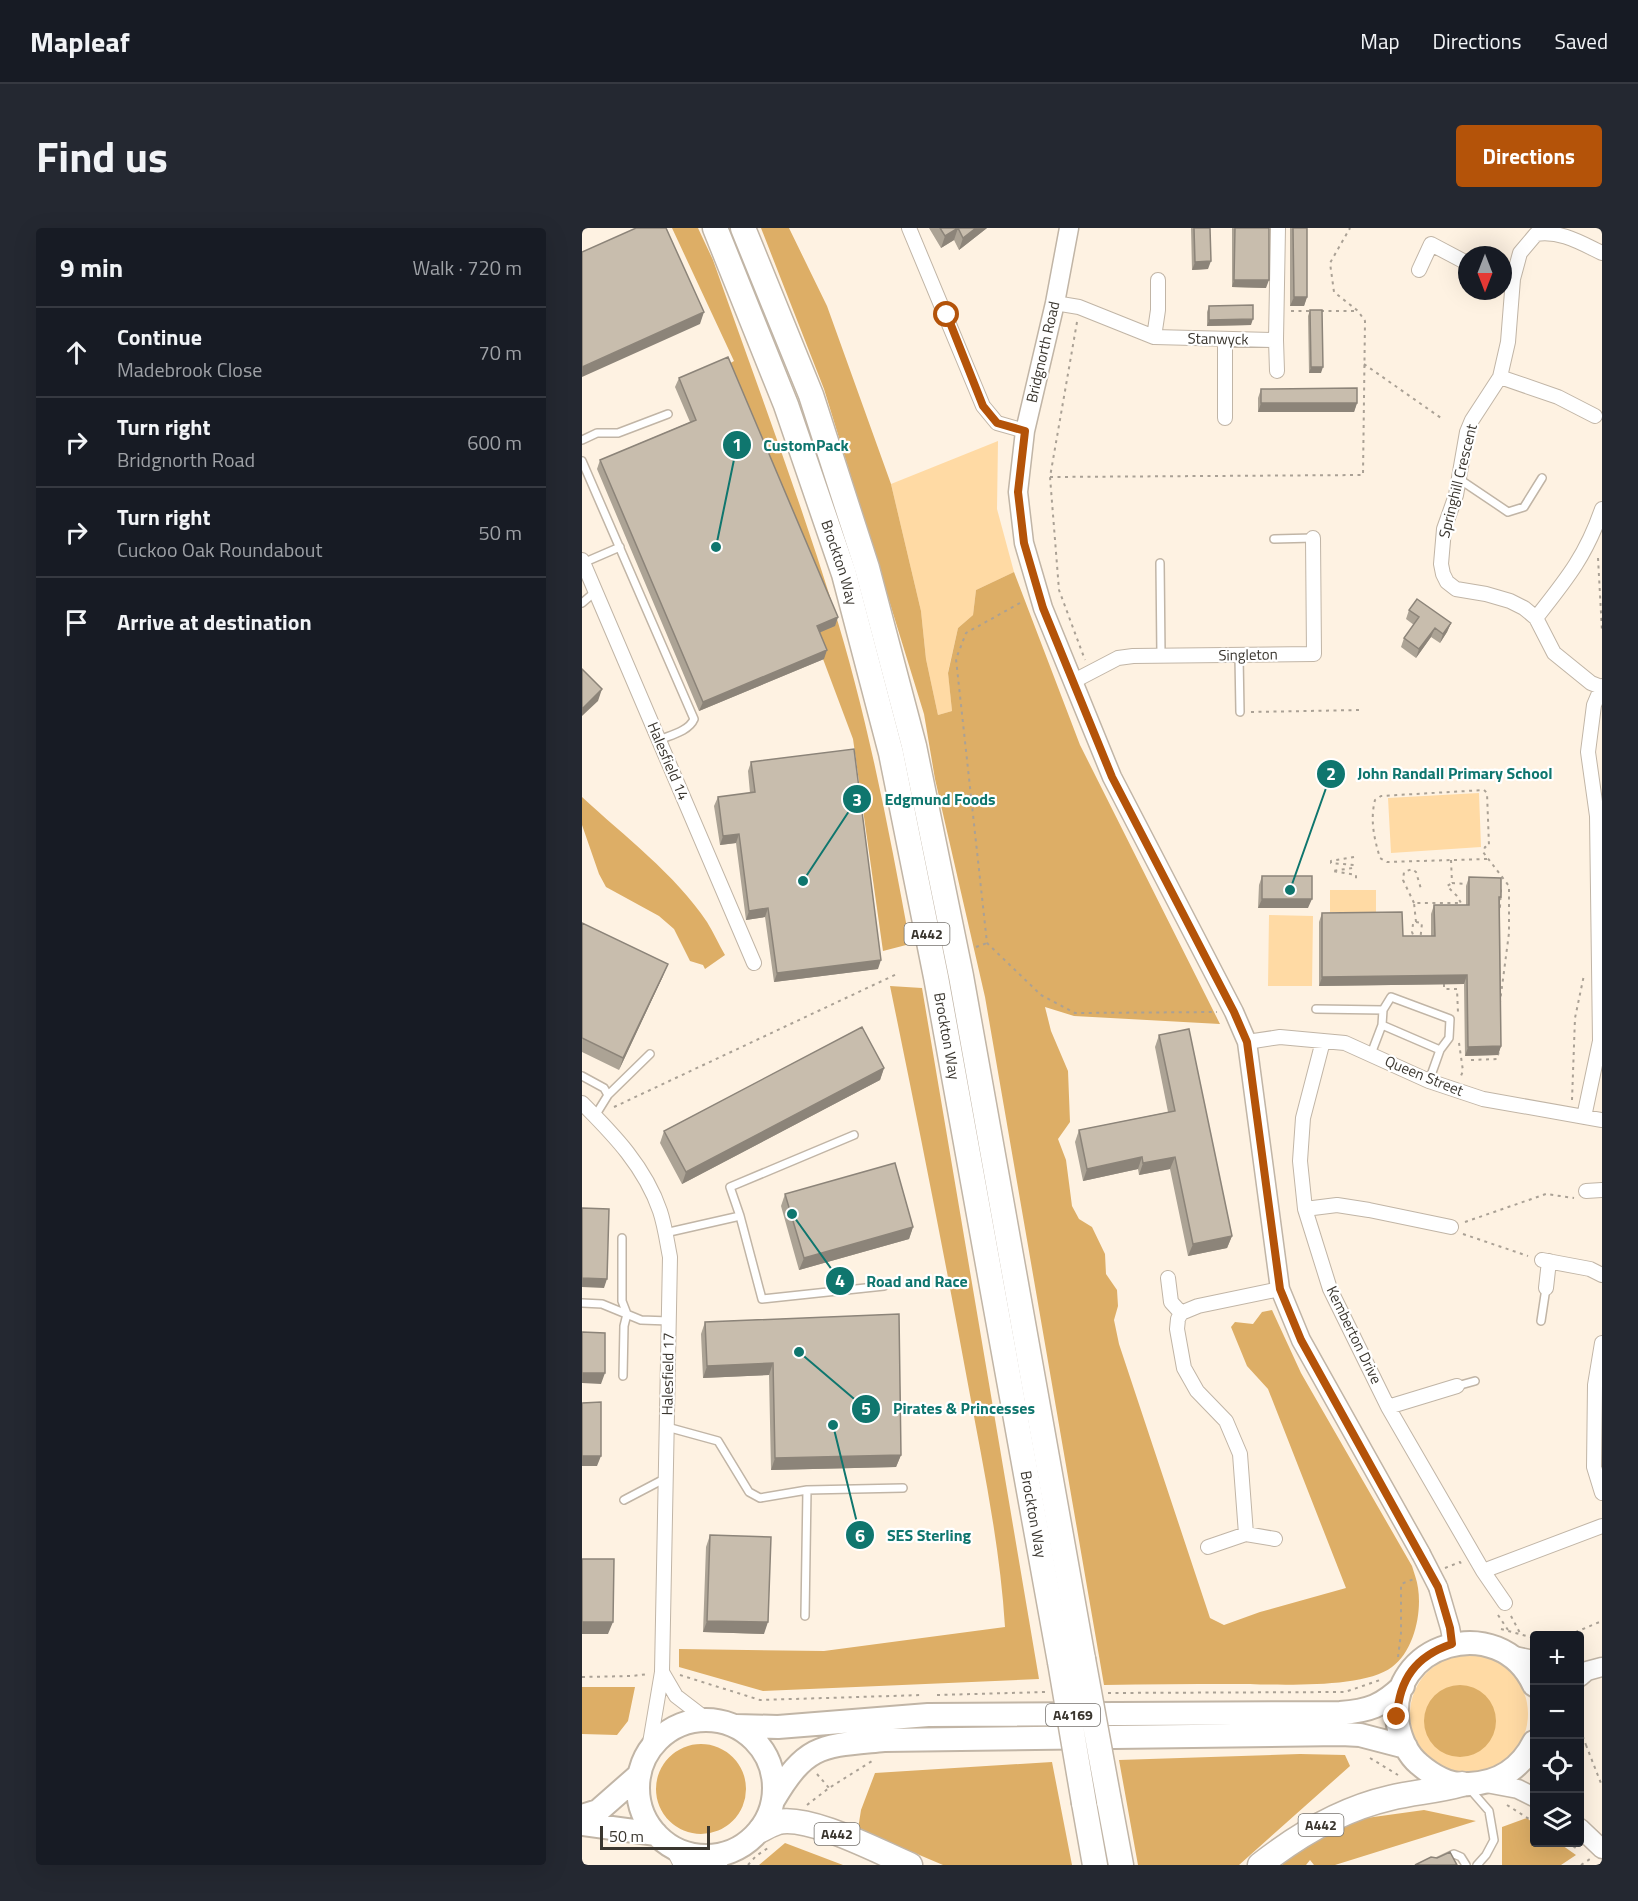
<!DOCTYPE html>
<html lang="en">
<head>
<meta charset="utf-8">
<style>
  body { margin:0; font-family:"Titillium Web",sans-serif; background:#242831; color:#f1f3f6 }
  .controls { position:absolute; right:18px; bottom:18px; display:grid; overflow:hidden; border-radius:6px; box-shadow:0 6px 24px #0002 }
  .controls button { width:54px; height:54px; display:grid; place-items:center; padding:0; border:0; border-bottom:2px solid #363941; background:#171b24; color:#f1f3f6; font:30px sans-serif }
  .compass { position:absolute; left:876px; top:18px; width:54px; height:54px; border-radius:50%; background:#171b24; box-shadow:0 6px 24px #0002; rotate:180deg }
  .scale { position:absolute; left:18px; bottom:15px; width:110px; box-sizing:border-box; padding-left:6px; border:3px solid #3a362f; border-top:0; font-size:16px; line-height:21px; white-space:nowrap; color:#3a362f; -webkit-text-stroke:4px #fff; paint-order:stroke }
  .stop { position:absolute; width:18px; height:18px; margin:-14px; border:4px solid #b45309; border-radius:50%; background:#fff }
  .stop.end { background:#b45309; border-color:#fff; box-shadow:0 2px 6px #0008 }
  .list { margin:0; padding:0; list-style:none }
  h2 { display:flex; justify-content:space-between; align-items:center; height:78px; margin:0; padding:0 24px; font-size:26px }
  h2 small { font-size:20px; font-weight:400; color:#9ea1a6 }
  .list li { display:grid; grid-template-columns:39px 1fr auto; gap:18px; align-items:center; box-sizing:border-box; height:90px; padding:0 24px; border-top:2px solid #363941 }
  .list b { display:block; font-size:22px; white-space:nowrap }
  .list p { margin:0; font-size:20px; white-space:nowrap; color:#9ea1a6 }
  .list em { font-size:20px; font-style:normal; color:#9ea1a6 }
  .icon { flex:none; width:33px; height:33px; fill:none; stroke:currentColor; stroke-width:2; stroke-linecap:round; stroke-linejoin:round }
  .map { position:relative; flex:none; width:1020px; height:1637px; overflow:hidden; border-radius:6px }
  header { display:flex; align-items:center; gap:36px; box-sizing:border-box; height:84px; padding:0 30px; background:#171b24; border-bottom:2px solid #363941 }
  header strong { font-size:28px }
  nav { display:flex; gap:33px; margin-inline-start:auto; font-size:21px }
  .intro { display:flex; align-items:center; justify-content:space-between; box-sizing:border-box; height:144px; padding:0 36px }
  h1 { margin:0; font-size:42px }
  .button { padding:15px 27px; border-radius:6px; background:#b45309; color:#fff; font-size:21px; font-weight:700 }
  main { display:flex; gap:36px; padding:0 36px }
  aside { flex:1; background:#171b24; border-radius:6px; box-shadow:0 6px 24px #0002 }
  .map>svg:first-child { display:block }
  .green { fill:#ffdaa4 }
  .forest { fill:#ddae66 }
  .lines { fill:none; stroke-linecap:round; stroke-linejoin:round }
  .service-casing { stroke:#c1b5a6; stroke-width:10 }
  .minor-casing { stroke:#c1b5a6; stroke-width:16 }
  .tertiary-casing { stroke:#c1b5a6; stroke-width:21 }
  .primary-casing { stroke:#c1b5a6; stroke-width:26 }
  .trunk-casing { stroke:#c1b5a6; stroke-width:27 }
  .path { stroke:#aaa195; stroke-width:2; stroke-dasharray:3 4.5; stroke-linecap:butt }
  .service { stroke:#fff; stroke-width:7 }
  .minor { stroke:#fff; stroke-width:14 }
  .tertiary { stroke:#fff; stroke-width:18 }
  .primary { stroke:#fff; stroke-width:22 }
  .trunk { stroke:#fff; stroke-width:24 }
  .tertiary-bridge-casing { stroke:#c1b5a6; stroke-width:21; stroke-linecap:butt }
  .trunk-bridge-casing { stroke:#c1b5a6; stroke-width:27; stroke-linecap:butt }
  .tertiary-bridge { stroke:#fff; stroke-width:18 }
  .trunk-bridge { stroke:#fff; stroke-width:24 }
  .wall { fill:#aca395 }
  .shaded-wall { fill:#8c8479 }
  .building { fill:#c8bdad; stroke:#8c8479; stroke-width:1.5 }
  .route { stroke:#b45309; stroke-width:8 }
  .labels { text-anchor:middle; stroke-width:4.5; stroke-linejoin:round; paint-order:stroke }
  .shield { fill:#fff; stroke:#75726d; stroke-width:1.5 }
  .shield-label { font-size:14px; font-weight:bold; fill:#3a362f }
  .street-label { font-size:15px; fill:#3a362f; stroke:#fff }
  .leader { fill:none; stroke:#0f766e; stroke-width:2 }
  .callout-dot { fill:#0f766e; stroke:#fff; stroke-width:2 }
  .mark-label { font-size:18px; text-anchor:middle; font-weight:bold; fill:#fff }
  .callout-label { font-size:16px; text-anchor:middle; font-weight:bold; fill:#0f766e; stroke:#fff; stroke-width:4.5; stroke-linejoin:round; paint-order:stroke }
</style>
</head>
<body>
<header>
<strong>Mapleaf</strong>
<nav><a>Map</a><a>Directions</a><a>Saved</a></nav>
</header>
<div class="intro"><h1>Find us</h1><a class="button">Directions</a></div>
<main>
<aside>
<h2>9 min<small>Walk · 720 m</small></h2>
<ul class="list">
<li><svg class="icon" aria-label="ahead" viewBox="0 0 24 24"><path d="M12 20V5M6 11l6-6 6 6"/></svg><div><b>Continue</b><p>Madebrook Close</p></div><em>70 m</em></li>
<li><svg class="icon" aria-label="right" viewBox="0 0 24 24"><path d="M7 20v-9h11M14 6l5 5-5 5"/></svg><div><b>Turn right</b><p>Bridgnorth Road</p></div><em>600 m</em></li>
<li><svg class="icon" aria-label="right" viewBox="0 0 24 24"><path d="M7 20v-9h11M14 6l5 5-5 5"/></svg><div><b>Turn right</b><p>Cuckoo Oak Roundabout</p></div><em>50 m</em></li>
<li><svg class="icon" aria-label="arrive" viewBox="0 0 24 24"><path d="M6 21V4h12l-3 4 3 4H6"/></svg><div><b>Arrive at destination</b></div></li>
</ul>
</aside>
<div class="map">
<svg width="1020" height="1637" viewBox="0 0 1020 1637">
  <rect width="100%" height="100%" fill="#fef2e2"/>
  <path class="green" d="M416,213L415,281L432,344L394,362L391,387L376,400L366,444L370,483L356,487L344,431L339,383L309,256Z
    M897,565L899,619L809,625L806,570Z
    M748,662H794V684H748Z
    M687,687L731,688L730,758H686Z
    M828 1486a59 59 0 1 1 118 0a59 59 0 1 1-118 0Z"/>
  <path class="forest" d="M90,0H116L131,32C171,146 214,260 250,375C285,486 307,602 328,716L301,723L271,511L232,407L252,397L143,138L152,133Z
    M179,0H207L245,78L309,256L339,383L344,431L356,487L370,483L366,445L376,400L391,387L394,362L432,344L498,517L638,796L492,788L463,779L469,803L486,843L488,894L476,911L484,932L490,978L497,991L510,999L523,1026L524,1046L535,1062L536,1078L532,1092L537,1116L628,1390L642,1397L678,1384L764,1360L686,1161L665,1138L649,1099L653,1094L671,1096L680,1084L690,1082L719,1145L830,1338C832,1345 835,1352 836,1360C840,1385 832,1423 810,1439C780,1462 689,1456 649,1456C607,1456 564,1456 522,1457L403,769L353,551L342,486L242,161Z
    M0,569C42,608 93,646 125,694C132,705 137,717 143,727L123,741L121,737L108,733L92,701L77,688L24,659L17,646L0,597Z
    M308,758L340,760L457,1451L181,1463L97,1439V1421L242,1423L423,1399C418,1316 400,1233 385,1151C361,1020 335,889 308,758Z
    M842 1493a36 36 0 1 1 72 0a36 36 0 1 1-72 0Z
    M0,1459H53L46,1493L35,1507L0,1506Z
    M74 1561a45 45 0 1 1 90 0a45 45 0 1 1-90 0Z
    M718,1526L763,1527L768,1538L657,1637H556L537,1532Z
    M470,1534L490,1637H361L276,1601L279,1582L293,1545Z
    M842,1582L894,1593L753,1637H732L728,1632L724,1637H700L715,1624L770,1592Z
    M945,1590L952,1596V1614L977,1615L994,1627L979,1637H920V1599Z
    M203,1615L261,1637H177Z"/>
  <g class="lines">
    <defs>
      <path id="service" d="M0,212L15,205H36L86,186
        M0,233L112,491C107,503 89,507 77,512
        M877,251L926,284L942,279L960,250
        M692,311L731,310
        M1,335L38,319
        M578,335L579,427
        M0,375L14,363
        M657,428L658,484
        M734,781L801,782
        M789,826L800,797L801,782L809,769L868,791L867,810L858,822L800,797
        M0,848L22,860L26,867
        M847,853L858,822
        M13,888L26,867L68,826
        M158,988L148,959L272,907
        M83,1005L158,988L180,1071L302,1058
        M40,1010V1073L45,1086L42,1098L41,1148
        M0,1075L20,1076L59,1092L87,1093
        M959,1093L964,1060
        M875,1158L893,1153
        M85,1199L136,1213L167,1264L178,1270L225,1262L321,1260
        M42,1272L84,1250
        M223,1388L225,1262
        M887,1560L907,1583L912,1612L904,1627L895,1637
        M849,1637L872,1626L879,1629L884,1637"/>
      <path id="minor" d="M327,0L401,178L415,195L443,203
        M837,42L849,16L885,35
        M473,75L497,79L572,109L694,112L696,0
        M572,109L576,82V52
        M643,111V190
        M694,112L695,143
        M918,149L976,169L1013,188
        M0,332L172,735
        M954,390C984,352 1004,328 1020,281
        M490,454L536,430L551,428L732,426L731,310
        M1019,459L1009,455L972,425L954,390L942,380L928,373L904,366L874,361L865,354L861,346L859,336L862,301L874,267L885,204L890,192L918,149L926,114L931,51L938,25L954,6C978,2 999,15 1020,25
        M741,813L721,890L718,933L723,981L748,1061L806,1179L901,1343L923,1375
        M665,814L698,809L763,815L847,853L901,871L1020,892
        M0,875C32,907 63,939 78,983C83,998 85,1014 88,1029L80,1444L67,1521
        M1002,889L1018,813L1015,588L1006,524L1012,477L1020,458
        M1004,963L1020,962
        M723,981L755,977L787,982L869,999
        M960,1032L1008,1041L1020,1047
        M586,1050L589,1074L599,1085
        M964,1060L967,1033
        M599,1085L596,1091L595,1101L602,1140L615,1163L644,1193L658,1226L664,1306
        M599,1085L616,1078L698,1061
        M1020,1115L1013,1157L1012,1239L1020,1265
        M806,1179L875,1158
        M626,1319L664,1306L693,1311
        M901,1343L1020,1298
        M80,1444L94,1468L124,1491
        M90,1619L99,1637
        M136,1637L145,1625"/>
      <path id="tertiary" d="M487,0L473,75L443,203L436,264L442,315L461,380L530,549L652,784L665,814L698,1061L719,1112L839,1326
        M856,1359L868,1400L871,1416
        M928,1427L952,1432
        M998,1449L1005,1443L1020,1439
        M904,1555L936,1561L952,1569
        M998,1600L1020,1621"/>
      <path id="primary" d="M952,1457C918,1382 802,1415 816,1497C819,1511 826,1527 837,1536C851,1548 868,1558 887,1556C917,1555 939,1540 952,1514
        M56 1560a68 68 0 1 1 136 0a68 68 0 1 1-136 0Z
        M154,1498L196,1499L346,1487L758,1485C787,1483 800,1478 821,1458
        M192,1571C225,1515 241,1518 302,1512L759,1506L778,1507L824,1519
        M0,1588L16,1583L57,1547
        M0,1596L74,1606"/>
      <g id="trunk">
        <path id="s1" d="M133,0L204,177L262,346L309,525L354,749L478,1434"/>
        <path d="M161,0L229,167L285,340L332,518L379,748L501,1431"/>
        <path d="M527,1573L539,1637"/>
        <path d="M502,1575L513,1637"/>
        <path d="M179,1602C184,1599 190,1596 196,1594C228,1587 297,1624 328,1637"/>
        <path d="M678,1637C716,1607 760,1581 808,1570C832,1564 856,1563 880,1556"/>
      </g>
    </defs>
    <use href="#service" class="service-casing"/>
    <use href="#minor" class="minor-casing"/>
    <use href="#tertiary" class="tertiary-casing"/>
    <use href="#primary" class="primary-casing"/>
    <use href="#trunk" class="trunk-casing"/>
    <path class="path" d="M709,83H731
      M739,83H776
      M495,94L468,249L477,362L503,432
      M782,136L859,190
      M468,249L781,247L783,93L776,83L752,64L748,35L768,0
      M1016,330L1020,403
      M438,375L384,405L374,431L405,715L459,767L493,785L635,784
      M669,484L779,482
      M772,629L749,633V635L772,637L771,640L750,643L774,647V654
      M905,631L805,634L798,630C792,610 788,592 793,572L799,568L902,562L905,565L907,618L903,619L901,624L927,658V705L918,774
      M869,632L870,655
      M870,655L919,658L918,679L882,680L875,668L865,658Z
      M832,675L821,652L822,644L830,641L834,644L839,661
      M834,694L832,675H880
      M834,694L840,695L838,714H834L830,704L831,696Z
      M394,719L405,715
      M862,756V761H875L876,785
      M877,815L881,843L878,850
      M889,832L915,831L918,819
      M990,872L993,790L1002,747
      M32,879L317,745
      M883,994L964,966L992,970
      M881,1006L946,1028
      M863,1340L878,1334L879,1336
      M916,1387L926,1402
      M929,1388L938,1405
      M919,1401L952,1410
      M979,1408L989,1406L1020,1393
      M816,1429L819,1405V1356L832,1351
      M98,1447L178,1472L341,1467
      M0,1449L50,1448L66,1446
      M526,1465L763,1464L798,1452
      M355,1467L464,1464
      M998,1501L1004,1517L998,1520
      M1004,1517L1020,1558
      M788,1530L816,1547
      M235,1546L247,1560
      M225,1577L247,1560L290,1533
      M925,1577L952,1594
      M985,1614L995,1621
      M166,1637L174,1628L186,1620
      M999,1637L1008,1631"/>
    <use href="#service" class="service"/>
    <use href="#minor" class="minor"/>
    <use href="#tertiary" class="tertiary"/>
    <use href="#primary" class="primary"/>
    <use href="#trunk" class="trunk"/>
    <defs>
      <path id="tertiary-bridge" d="M839,1326L856,1359"/>
      <path id="trunk-bridge" d="M501,1431L527,1573
        M478,1434L502,1575"/>
    </defs>
    <use href="#tertiary-bridge" class="tertiary-bridge-casing"/>
    <use href="#trunk-bridge" class="trunk-bridge-casing"/>
    <use href="#tertiary-bridge" class="tertiary-bridge"/>
    <use href="#trunk-bridge" class="trunk-bridge"/>
  </g>
  <path class="wall" d="M347,0H405L377,22L372,12L359,20Z
    M609,0H628L626,41L610,42Z
    M650,0H687L684,60L650,59Z
    M708,0H725V69L722,78H708Z
    M627,78L669,97L625,98V84Z
    M728,82L739,145H727L726,88Z
    M97,150L256,389L253,398L238,404L242,431L117,483L15,241L18,232L108,194L93,159Z
    M679,161L775,175L772,184H676V170Z
    M827,382L869,395L865,404L858,415L849,409L834,430L819,419L822,410L832,397L824,391Z
    M169,534L296,741L192,754L183,689L164,692L154,615L138,617L132,578L136,569L168,565L166,543Z
    M680,648L726,680H676L677,657Z
    M887,649L919,669L918,673L919,818L916,827L883,828L882,756L737,758V694L740,685L821,708H849V686L852,677H884V658Z
    M0,695L81,748L37,842L0,824Z
    M577,807L650,1008L645,1020L606,1028L588,941L557,947L556,941L501,953L493,914L497,902L586,884L573,819Z
    M302,840L298,852L100,956L78,915L82,903Z
    M203,966L331,999L327,1011L217,1042L199,978Z
    M317,1086L319,1227L314,1239L189,1242L187,1147L121,1150L119,1106L123,1094Z
    M128,1307L182,1406L121,1404L124,1319Z"/>
  <path class="shaded-wall" d="M376,0L372,12L359,20L363,8Z
    M394,0H405L377,22L381,10Z
    M629,33L626,41L610,42L613,34Z
    M652,52H687L684,60L650,59Z
    M712,69H725L722,78H708Z
    M122,84L118,96L0,149V139Z
    M671,91L669,97L625,98L627,92Z
    M729,139H741L739,145H727Z
    M679,175H775L772,184H676Z
    M256,389L253,398L232,407L235,398Z
    M869,395L865,404L858,415L861,406Z
    M853,400L849,409L834,430L837,421Z
    M245,422L242,431L117,483L121,474Z
    M20,461L16,473L0,488V481Z
    M157,606L154,615L138,617L141,608Z
    M680,671H730L726,680H676Z
    M186,680L183,689L164,692L167,683Z
    M299,732L296,741L192,754L195,745Z
    M86,736L81,748L37,842L41,830Z
    M885,747L882,756L737,758L740,749Z
    M919,818L916,827L883,828L886,819Z
    M302,840L298,852L100,956L104,944Z
    M560,929L556,941L501,953L505,941Z
    M593,929L588,941L557,947L561,935Z
    M331,999L327,1011L217,1042L222,1030Z
    M650,1008L645,1020L606,1028L611,1016Z
    M0,1050L25,1051L22,1060L0,1059Z
    M191,1135L187,1147L121,1150L125,1138Z
    M0,1145H23L19,1156L0,1155Z
    M319,1227L314,1239L189,1242L193,1230Z
    M0,1228H19L15,1238H0Z
    M125,1393L186,1394L182,1406L121,1404Z
    M0,1394H31L26,1406H0Z"/>
  <path class="building" d="M54,0H84L122,84L0,139V24Z
    M358,0H394L381,10L376,0L363,8Z
    M612,0H628L629,33L613,34Z
    M653,0H687V52H652Z
    M711,0H725V69H712Z
    M671,77V91L627,92V78Z
    M728,82H740L741,139H729Z
    M146,129L256,389L235,398L245,422L121,474L18,232L114,192L97,150Z
    M775,160V175H679V161Z
    M835,371L869,395L861,406L853,400L837,421L822,410L837,389L827,382Z
    M0,441L20,461L0,481Z
    M272,521L299,732L195,745L186,680L167,683L157,606L141,608L136,569L173,564L169,534Z
    M680,648H730V671H680Z
    M887,649L919,650V669H917L919,818L886,819L885,747L740,749V685L820,684L821,708H853L852,677H887Z
    M0,695L86,736L41,830L0,810Z
    M280,799L302,840L104,944L82,903Z
    M607,801L650,1008L611,1016L593,929L561,935L560,929L505,941L497,902L593,883L577,807Z
    M313,935L331,999L222,1030L203,966Z
    M0,980L27,981L25,1051L0,1050Z
    M317,1086L319,1227L193,1230L191,1135L125,1138L123,1094Z
    M0,1104L23,1105V1145H0Z
    M19,1174V1228H0V1175Z
    M128,1307L189,1309L186,1394L125,1393Z
    M0,1331H32L31,1394H0Z
    M868,1624L875,1637H833L849,1629L855,1630Z"/>
  <g class="lines">
    <path class="route" d="M365,87L401,178L415,195L443,203L436,264L442,315L461,380L530,549L652,784L665,814L698,1061L719,1112L856,1359L868,1400L870,1416C834,1428 817,1451 815,1489"/>
  </g>
  <g class="labels">
    <g class="shield">
      <rect x="322.5" y="695" width="45" height="22" rx="4.5"/>
      <rect x="464" y="1476" width="54" height="22" rx="4.5"/>
      <rect x="716.5" y="1586" width="45" height="22" rx="4.5"/>
      <rect x="232.5" y="1595" width="45" height="22" rx="4.5"/>
    </g>
    <g class="shield-label">
      <text x="345" y="711">A442</text>
      <text x="491" y="1492">A4169</text>
      <text x="739" y="1602">A442</text>
      <text x="255" y="1611">A442</text>
    </g>
    <g class="street-label">
      <text transform="translate(636 111) rotate(1)" y="5">Stanwyck</text>
      <text transform="translate(461 124) rotate(-77)" y="5">Bridgnorth Road</text>
      <text transform="translate(876 253) rotate(-76)" y="5">Springhill Crescent</text>
      <text dy="5" stroke="none"><textPath href="#s1" startOffset="357">Brockton Way</textPath></text>
      <text transform="translate(666 427) rotate(-1)" y="5">Singleton</text>
      <text transform="translate(86 533) rotate(67)" y="5">Halesfield 14</text>
      <text dy="5" stroke="none"><textPath href="#s1" startOffset="843">Brockton Way</textPath></text>
      <text transform="translate(842 848) rotate(22)" y="5">Queen Street</text>
      <text transform="translate(772 1107) rotate(64)" y="5">Kemberton Drive</text>
      <text transform="translate(86 1146) rotate(-89)" y="5">Halesfield 17</text>
      <text dy="5" stroke="none"><textPath href="#s1" startOffset="1329">Brockton Way</textPath></text>
    </g>
  </g>
  <path class="leader" d="M134 319L155 217M708 662L749 546M221 653L275 571M210 986L258 1053M217 1124L284 1181M251 1197L278 1307"/>
  <g class="callout-dot">
    <circle cx="134" cy="319" r="6"/>
    <circle cx="708" cy="662" r="6"/>
    <circle cx="221" cy="653" r="6"/>
    <circle cx="210" cy="986" r="6"/>
    <circle cx="217" cy="1124" r="6"/>
    <circle cx="251" cy="1197" r="6"/>
    <circle cx="155" cy="217" r="15"/>
    <circle cx="749" cy="546" r="15"/>
    <circle cx="275" cy="571" r="15"/>
    <circle cx="258" cy="1053" r="15"/>
    <circle cx="284" cy="1181" r="15"/>
    <circle cx="278" cy="1307" r="15"/>
  </g>
  <g class="mark-label">
    <text x="155" y="223">1</text>
    <text x="749" y="552">2</text>
    <text x="275" y="578">3</text>
    <text x="258" y="1059">4</text>
    <text x="284" y="1187">5</text>
    <text x="278" y="1314">6</text>
  </g>
  <g class="callout-label">
    <text x="224" y="223">CustomPack</text>
    <text x="873" y="551">John Randall Primary School</text>
    <text x="358" y="577">Edgmund Foods</text>
    <text x="335" y="1059">Road and Race</text>
    <text x="382" y="1186">Pirates &amp; Princesses</text>
    <text x="347" y="1313">SES Sterling</text>
  </g>
</svg>
<div class="controls">
<button>+</button>
<button>−</button>
<button><svg class="icon" aria-label="locate" viewBox="0 0 24 24"><circle cx="12" cy="12" r="6"/><path d="M12 2v4M12 18v4M2 12h4M18 12h4"/></svg></button>
<button><svg class="icon" aria-label="layers" viewBox="0 0 24 24"><path d="M12 4l9 5-9 5-9-5zM3 14l9 5 9-5"/></svg></button>
</div>
<svg class="compass" viewBox="-18 -18 36 36"><path d="M0-13l5 13h-10z" fill="#e53935"/><path d="M0 13l5-13h-10z" fill="#9ea1a6"/></svg>
<div class="scale">50 m</div>
<div class="stop" style="left:365px;top:87px"></div>
<div class="stop end" style="left:815px;top:1489px"></div>
</div>
</main>
</body>
</html>
